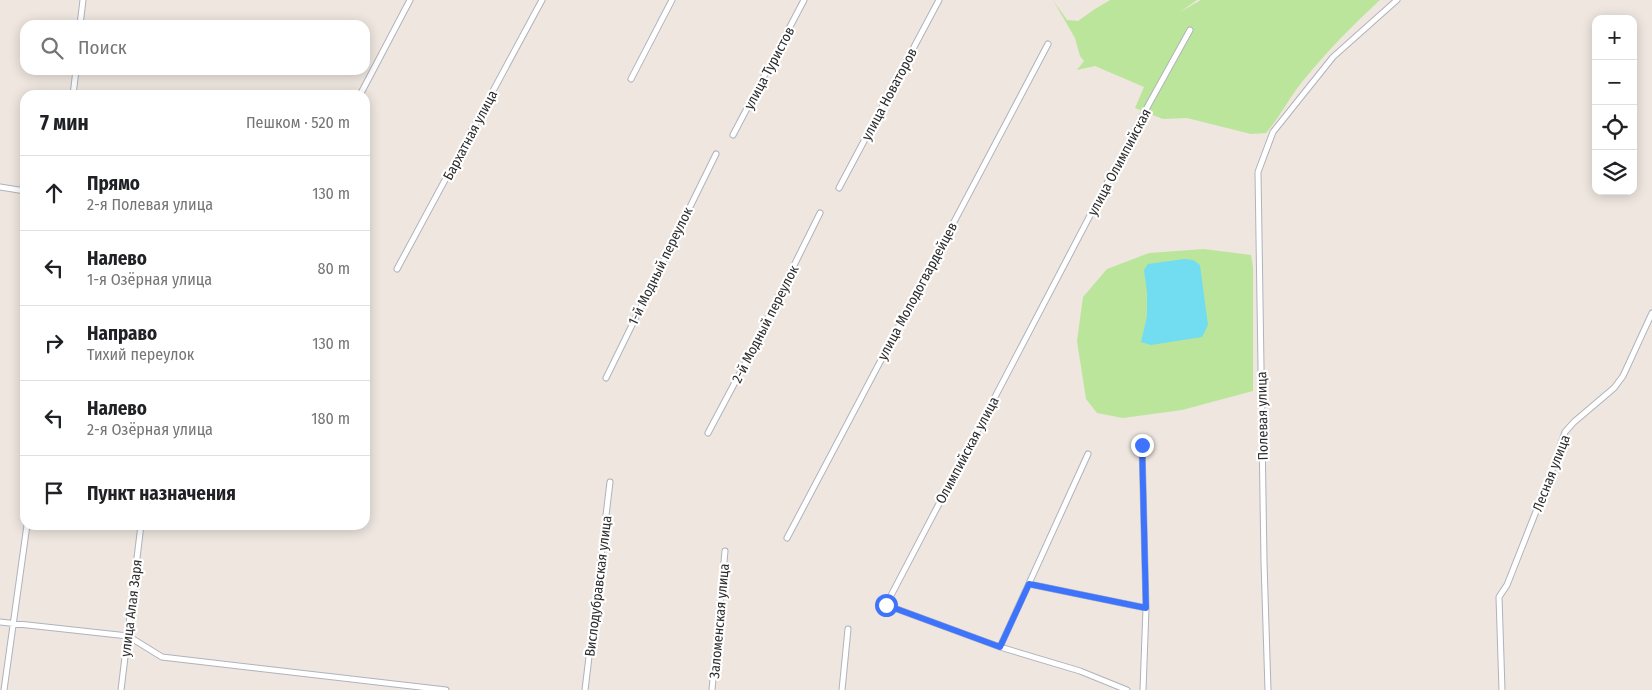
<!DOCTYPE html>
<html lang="ru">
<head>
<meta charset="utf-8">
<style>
  body { margin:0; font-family:"Fira Sans Condensed",sans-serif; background:#f2f2f2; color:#202124 }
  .controls { position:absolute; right:15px; top:15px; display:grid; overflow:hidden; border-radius:10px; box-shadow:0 2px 12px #0003 }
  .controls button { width:45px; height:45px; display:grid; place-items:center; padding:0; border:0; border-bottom:1px solid #e0e0e0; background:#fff; color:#202124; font:25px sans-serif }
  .stop { position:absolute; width:15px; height:15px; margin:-11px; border:4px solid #3e74fc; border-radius:50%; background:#fff }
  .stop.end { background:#3e74fc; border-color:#fff; box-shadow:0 1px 5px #0008 }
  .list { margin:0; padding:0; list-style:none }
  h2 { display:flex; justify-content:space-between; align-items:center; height:65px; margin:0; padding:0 20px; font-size:21px }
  h2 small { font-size:16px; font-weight:400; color:#757577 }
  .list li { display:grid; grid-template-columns:32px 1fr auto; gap:15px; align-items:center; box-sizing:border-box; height:75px; padding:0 20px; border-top:1px solid #e0e0e0 }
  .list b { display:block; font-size:19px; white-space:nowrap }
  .list p { margin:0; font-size:16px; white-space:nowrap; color:#757577 }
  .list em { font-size:16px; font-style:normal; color:#757577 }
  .icon { flex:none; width:28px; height:28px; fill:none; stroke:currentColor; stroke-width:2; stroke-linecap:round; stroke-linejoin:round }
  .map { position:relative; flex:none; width:1652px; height:690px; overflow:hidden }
  .search { position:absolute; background:#fff; box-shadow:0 2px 12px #0003; left:20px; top:20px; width:350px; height:55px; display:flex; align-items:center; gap:12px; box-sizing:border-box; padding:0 18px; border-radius:15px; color:#757577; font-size:19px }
  .panel { position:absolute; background:#fff; box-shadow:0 2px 12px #0003; left:20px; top:90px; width:350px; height:440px; border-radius:15px }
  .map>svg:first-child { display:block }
  .green { fill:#bce59c }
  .water { fill:#72dcf1 }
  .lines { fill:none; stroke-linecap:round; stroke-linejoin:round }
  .minor-casing { stroke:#afb3bd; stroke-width:7 }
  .minor { stroke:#fff; stroke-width:5 }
  .route { stroke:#3e74fc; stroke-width:6 }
  .labels { text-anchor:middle; stroke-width:4.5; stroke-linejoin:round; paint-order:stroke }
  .street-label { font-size:14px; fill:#2d2d2d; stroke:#fff }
</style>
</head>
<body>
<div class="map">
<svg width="1652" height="690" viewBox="0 0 1652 690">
  <rect width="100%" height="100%" fill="#eee6df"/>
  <path class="green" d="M1053,0L1067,20L1078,21L1095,9L1110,0H1197L1180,12L1201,0H1380C1352,26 1326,52 1302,82C1289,98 1280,117 1266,133L1251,134L1187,118L1163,119L1135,108L1144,87L1095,66L1077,70L1084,61L1080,56L1075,38Z
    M1204,249L1251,255L1253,267V391L1182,410L1123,418L1097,413L1086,399L1077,341L1083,297L1107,269L1149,253Z"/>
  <path class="water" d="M1184,259L1193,260L1200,265L1208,325L1202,337L1151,345L1141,342L1147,316V293L1144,270L1148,264Z"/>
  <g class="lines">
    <defs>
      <path id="minor" d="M80,25L83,0
        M631,79L672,0
        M73,95L76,70
        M360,95L410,0
        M733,135L804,0
        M0,187L25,191
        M839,188L939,0
        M397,269L542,0
        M606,378L716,154
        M708,433L749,356L820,213
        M1142,445L1146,608L1143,690
        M787,538L1048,44
        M1029,584L1146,608
        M0,622L128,636L162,657L446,690
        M1000,647L1088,454
        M4,690L27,525
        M121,690L141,525
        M585,690L610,482
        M712,690L725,551
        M842,690L848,629
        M1127,690L1080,671L1000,647L886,605L1139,122L1190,30
        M1268,690L1264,562L1258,172L1273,132L1333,57L1397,0
        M1502,690L1499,597L1507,585L1550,476L1565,432L1574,422L1614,388L1623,376L1652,313"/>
    </defs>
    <use href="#minor" class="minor-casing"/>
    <use href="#minor" class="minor"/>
  </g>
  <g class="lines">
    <path class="route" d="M886,605L1000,647L1029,584L1146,608L1142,445"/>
  </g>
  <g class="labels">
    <g class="street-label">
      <text transform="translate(769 68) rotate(-62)" y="5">улица Туристов</text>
      <text transform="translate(889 94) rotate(-62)" y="5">улица Новаторов</text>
      <text transform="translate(470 135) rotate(-62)" y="5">Бархатная улица</text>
      <text transform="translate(1119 162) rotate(-62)" y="5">улица Олимпийская</text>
      <text transform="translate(660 266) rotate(-64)" y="5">1-й Модный переулок</text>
      <text transform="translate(917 291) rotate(-62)" y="5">улица Молодогвардейцев</text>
      <text transform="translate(765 324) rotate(-63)" y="5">2-й Модный переулок</text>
      <text transform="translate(1262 416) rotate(-91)" y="5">Полевая улица</text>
      <text transform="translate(967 450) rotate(-62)" y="5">Олимпийская улица</text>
      <text transform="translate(1551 473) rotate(-69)" y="5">Лесная улица</text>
      <text transform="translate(598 586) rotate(-83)" y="5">Вислодубравская улица</text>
      <text transform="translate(131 608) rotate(-83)" y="5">улица Алая Заря</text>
      <text transform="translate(719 621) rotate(-85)" y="5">Заломенская улица</text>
    </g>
  </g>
</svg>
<div class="controls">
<button>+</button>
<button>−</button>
<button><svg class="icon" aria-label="locate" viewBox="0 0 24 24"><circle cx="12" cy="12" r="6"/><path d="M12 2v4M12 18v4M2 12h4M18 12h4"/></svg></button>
<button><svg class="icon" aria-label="layers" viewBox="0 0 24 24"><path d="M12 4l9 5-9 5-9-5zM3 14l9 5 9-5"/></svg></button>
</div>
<div class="stop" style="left:886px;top:605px"></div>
<div class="stop end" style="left:1142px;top:445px"></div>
<div class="search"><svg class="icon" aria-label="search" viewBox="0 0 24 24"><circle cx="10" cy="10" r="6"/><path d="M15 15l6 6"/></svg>Поиск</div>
<section class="panel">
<h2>7 мин<small>Пешком · 520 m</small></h2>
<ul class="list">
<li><svg class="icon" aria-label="ahead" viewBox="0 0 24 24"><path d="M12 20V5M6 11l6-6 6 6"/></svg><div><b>Прямо</b><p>2-я Полевая улица</p></div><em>130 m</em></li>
<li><svg class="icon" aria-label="left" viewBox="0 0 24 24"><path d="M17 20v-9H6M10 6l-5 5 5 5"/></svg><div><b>Налево</b><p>1-я Озёрная улица</p></div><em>80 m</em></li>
<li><svg class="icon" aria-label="right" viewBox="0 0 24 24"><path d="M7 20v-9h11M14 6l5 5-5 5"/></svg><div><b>Направо</b><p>Тихий переулок</p></div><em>130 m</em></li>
<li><svg class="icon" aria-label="left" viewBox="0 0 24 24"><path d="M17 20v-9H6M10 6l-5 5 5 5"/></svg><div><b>Налево</b><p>2-я Озёрная улица</p></div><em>180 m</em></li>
<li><svg class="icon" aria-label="arrive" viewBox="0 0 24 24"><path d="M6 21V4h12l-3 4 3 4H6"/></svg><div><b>Пункт назначения</b></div></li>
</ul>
</section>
</div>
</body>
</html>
